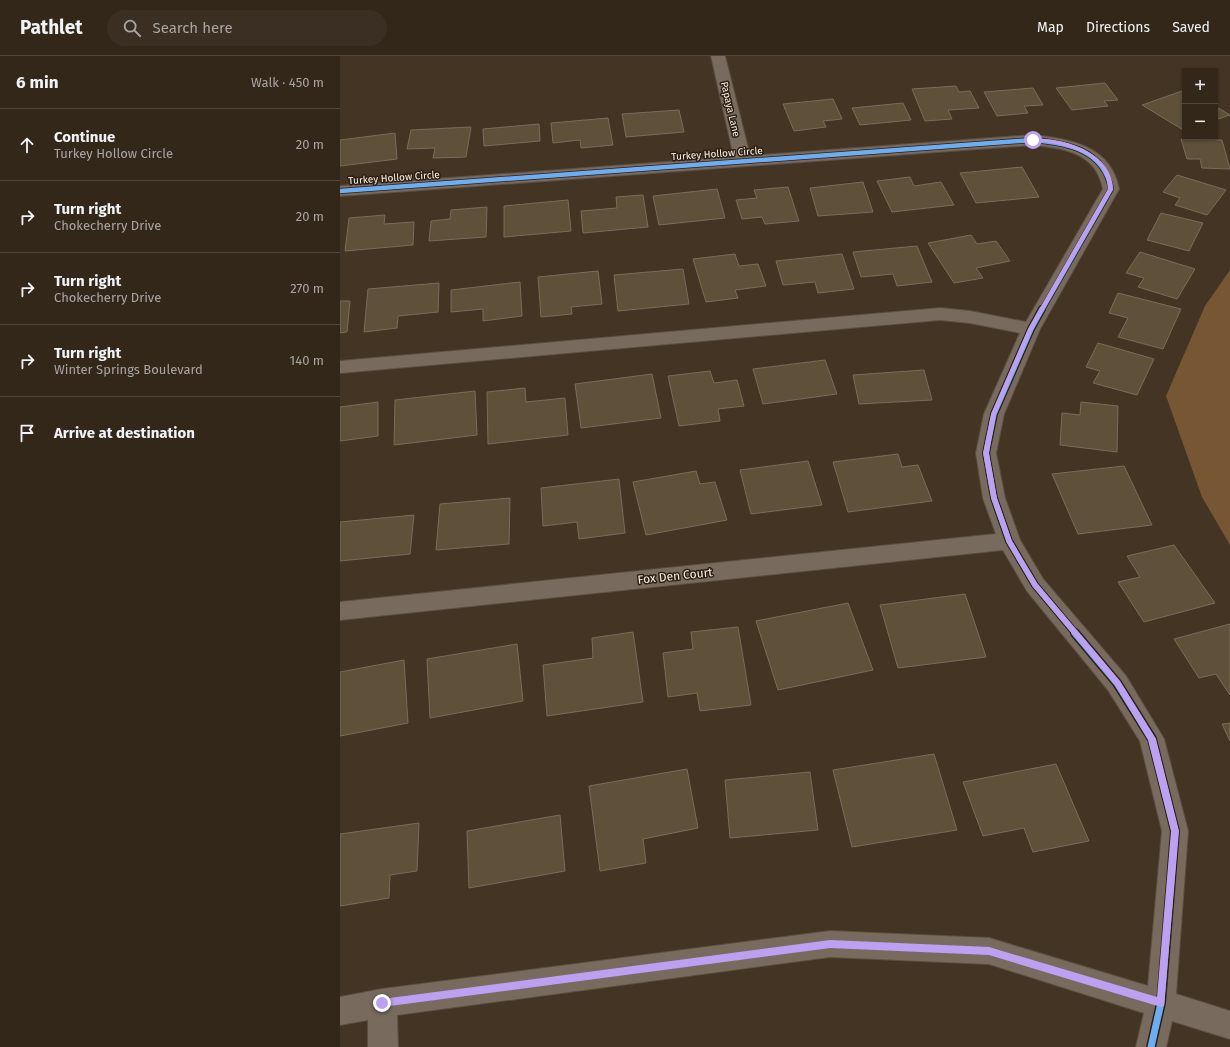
<!DOCTYPE html>
<html lang="en">
<head>
<meta charset="utf-8">
<style>
  body { margin:0; font-family:"Fira Sans",sans-serif; background:#3b2f23; color:#f1f3f6 }
  .controls { position:absolute; right:12px; top:12px; display:grid; overflow:hidden; border-radius:0px; box-shadow:0 1px 3px #0004 }
  .controls button { width:36px; height:36px; display:grid; place-items:center; padding:0; border:0; border-bottom:1px solid #4e4439; background:#33271a; color:#f1f3f6; font:20px sans-serif }
  .stop { position:absolute; width:12px; height:12px; margin:-9px; border:3px solid #bca0f2; border-radius:50%; background:#fff }
  .stop.end { background:#bca0f2; border-color:#fff; box-shadow:0 1px 4px #0008 }
  .list { margin:0; padding:0; list-style:none }
  h2 { display:flex; justify-content:space-between; align-items:center; height:52px; margin:0; padding:0 16px; font-size:17px }
  h2 small { font-size:13px; font-weight:400; color:#a9a5a2 }
  .list li { display:grid; grid-template-columns:26px 1fr auto; gap:12px; align-items:center; box-sizing:border-box; height:72px; padding:0 16px; border-top:1px solid #4e4439 }
  .list b { display:block; font-size:15px; white-space:nowrap }
  .list p { margin:0; font-size:13px; white-space:nowrap; color:#a9a5a2 }
  .list em { font-size:13px; font-style:normal; color:#a9a5a2 }
  .icon { flex:none; width:22px; height:22px; fill:none; stroke:currentColor; stroke-width:2; stroke-linecap:round; stroke-linejoin:round }
  .map { position:relative; flex:none; width:890px; height:991px; overflow:hidden }
  header { display:flex; align-items:center; gap:24px; box-sizing:border-box; height:56px; padding:0 20px; background:#33271a; border-bottom:1px solid #4e4439 }
  header strong { font-size:19px }
  nav { display:flex; gap:22px; margin-inline-start:auto; font-size:14px }
  .search { width:280px; height:36px; background:#3b2f23; display:flex; align-items:center; gap:10px; box-sizing:border-box; padding:0 14px; border-radius:22px; color:#a9a5a2; font-size:15px }
  main { display:flex }
  aside { flex:1; background:#33271a }
  .map>svg:first-child { display:block }
  .green { fill:#775733 }
  .building { fill:#5e5039; stroke:#786d5d }
  .lines { fill:none; stroke-linecap:round; stroke-linejoin:round }
  .minor-casing { stroke:#5b4f43; stroke-width:2 }
  .minor { fill:#786b5e; fill-rule:evenodd }
  .cycleway-far2-casing { stroke:#2d2013; stroke-width:6 }
  .cycleway-far1-casing { stroke:#2d2013; stroke-width:8 }
  .cycleway-casing { stroke:#2d2013; stroke-width:10 }
  .cycleway-far2 { stroke:#6dadf4; stroke-width:4.5 }
  .cycleway-far1 { stroke:#6dadf4; stroke-width:5.5 }
  .cycleway { stroke:#6dadf4; stroke-width:7 }
  .route { fill:#bca0f2 }
  .labels { text-anchor:middle; stroke-width:3; stroke-linejoin:round; paint-order:stroke }
  .far-street-label { font-size:10px; fill:#fdf2e7; stroke:#2d2013 }
  .street-label { font-size:12px; fill:#fdf2e7; stroke:#2d2013 }
</style>
</head>
<body>
<header>
<strong>Pathlet</strong>
<div class="search"><svg class="icon" aria-label="search" viewBox="0 0 24 24"><circle cx="10" cy="10" r="6"/><path d="M15 15l6 6"/></svg>Search here</div>
<nav><a>Map</a><a>Directions</a><a>Saved</a></nav>
</header>
<main>
<aside>
<h2>6 min<small>Walk · 450 m</small></h2>
<ul class="list">
<li><svg class="icon" aria-label="ahead" viewBox="0 0 24 24"><path d="M12 20V5M6 11l6-6 6 6"/></svg><div><b>Continue</b><p>Turkey Hollow Circle</p></div><em>20 m</em></li>
<li><svg class="icon" aria-label="right" viewBox="0 0 24 24"><path d="M7 20v-9h11M14 6l5 5-5 5"/></svg><div><b>Turn right</b><p>Chokecherry Drive</p></div><em>20 m</em></li>
<li><svg class="icon" aria-label="right" viewBox="0 0 24 24"><path d="M7 20v-9h11M14 6l5 5-5 5"/></svg><div><b>Turn right</b><p>Chokecherry Drive</p></div><em>270 m</em></li>
<li><svg class="icon" aria-label="right" viewBox="0 0 24 24"><path d="M7 20v-9h11M14 6l5 5-5 5"/></svg><div><b>Turn right</b><p>Winter Springs Boulevard</p></div><em>140 m</em></li>
<li><svg class="icon" aria-label="arrive" viewBox="0 0 24 24"><path d="M6 21V4h12l-3 4 3 4H6"/></svg><div><b>Arrive at destination</b></div></li>
</ul>
</aside>
<div class="map">
<svg width="890" height="991" viewBox="0 0 890 991">
  <rect width="100%" height="100%" fill="#443423"/>
  <path class="green" d="M890,214V489L862,441L826,340L865,250Z"/>
  <path class="building" d="M765,27L778,44L764,45L768,50L732,54L716,32Z
    M616,30L619,36L630,35L639,52L608,54L612,63L585,65L572,33Z
    M693,32L703,49L684,50L688,57L657,60L644,36Z
    M845,34V75L802,49Z
    M493,43L502,63L483,65L486,71L454,75L443,48Z
    M563,47L571,64L520,69L512,52Z
    M875,50L890,59L875,64Z
    M339,54L344,76L286,81L282,58Z
    M268,62L273,89L241,92L240,84L213,87L211,67Z
    M199,68L200,85L144,90L143,73Z
    M131,71L126,101L93,102L95,92L67,93L71,74Z
    M55,77L57,103L0,110V84Z
    M841,83L882,84L890,113L862,112L860,103H847Z
    M682,111L699,141L636,147L620,117Z
    M837,119L886,134L867,159L835,149L840,142L823,136Z
    M570,121L574,130L601,126L614,149L552,156L537,125Z
    M523,126L533,156L478,160L470,132Z
    M448,131L459,165L425,168L422,161L402,163L396,144L417,142L414,134Z
    M377,133L385,162L319,169L313,140Z
    M303,139L308,171L243,177L241,155L277,152L276,141Z
    M228,144L231,175L164,181V150Z
    M147,151L146,181L89,185L91,165L110,163L111,154Z
    M821,157L863,167L849,195L807,184Z
    M45,159L44,168L74,166L73,189L5,195L9,162Z
    M631,179L637,188L656,185L670,205L636,212L643,222L614,227L588,187Z
    M577,190L592,226L557,230L553,218L521,221L513,196Z
    M800,196L855,213L837,243L798,231L804,222L786,217Z
    M395,198L399,210L418,208L426,230L395,234L398,242L366,246L353,203Z
    M502,198L514,233L478,237L475,226L443,229L436,205Z
    M343,213L349,248L278,255L274,219Z
    M258,215L262,248L231,251L232,258L201,261L198,221Z
    M180,226L182,260L143,265V253L111,256V234Z
    M99,227L98,256L58,260L57,272L24,276L28,233Z
    M778,237L841,253L823,293L778,281L788,262L769,257Z
    M0,245H10L7,276L0,277Z
    M758,287L814,303L797,339L753,327L760,315L746,311Z
    M485,304L497,338L423,348L413,313Z
    M584,314L592,344L519,348L513,319Z
    M370,315L374,327L397,324L404,350L378,353L380,365L339,370L328,320Z
    M312,318L321,362L241,372L235,328Z
    M185,332L186,346L225,342L228,379L148,388L147,336Z
    M135,335L137,379L54,389L55,344Z
    M38,346V380L0,385V351Z
    M741,346L778,350L777,396L720,389L722,357L740,359Z
    M558,398L562,411L578,409L592,445L508,456L493,406Z
    M468,405L482,449L411,458L400,414Z
    M784,410L812,469L738,478L712,418Z
    M356,415L360,428L375,426L387,464L306,479L293,426Z
    M279,423L285,477L239,483L237,466L203,470L201,432Z
    M170,442L169,488L96,494L100,448Z
    M74,459L70,498L0,505V466Z
    M834,489L875,547L804,566L778,526L800,521L787,500Z
    M625,538L646,601L558,612L540,549Z
    M508,547L533,614L438,634L416,565Z
    M890,568V639L876,618L859,622L834,583Z
    M398,571L411,649L360,655L357,637L328,641L323,597L353,593L351,576Z
    M293,576L303,646L207,660L203,609L253,602L252,582Z
    M177,588L183,645L90,662L87,603Z
    M64,604L68,667L0,680V616Z
    M890,667V685L882,668Z
    M594,698L617,774L512,791L493,714Z
    M716,708L749,785L693,796L684,772L643,780L623,726Z
    M347,713L358,772L303,783L306,807L260,815L249,730Z
    M470,716L478,774L390,782L385,724Z
    M220,759L225,815L129,832L127,775Z
    M79,767L77,815L50,819L49,842L0,850V778Z"/>
  <g class="lines">
    <defs>
      <path id="minor" d="M371,0H385L410,100L693,79C731,83 771,90 779,133L700,273L664,358L656,397L665,442L680,484L703,523L786,620L824,683L848,775L836,938L890,955V983L832,965L826,991H796L804,957L649,908L490,901L57,959L58,991H28V964L0,969V941L42,933L490,875L649,882L808,930L822,775L800,685L768,634L687,535L663,494L0,564V546L656,478L643,442L636,397L644,358L680,277L630,267L600,264L0,317V305L600,252L630,255L686,266L763,133C756,97 725,92 693,89L0,140V130L394,101Z"/>
    </defs>
    <use href="#minor" class="minor-casing"/>
    <use href="#minor" class="minor"/>
    <defs>
      <path id="cycleway-far2" d="M0,135L693,84C728,87 764,94 771,133L702,254"/>
      <path id="cycleway-far1" d="M702,253L691,273L654,358L646,397L654,442L669,485L695,529L736,578"/>
      <path id="cycleway" d="M735,577L777,627L812,683L835,775L821,947L811,991"/>
    </defs>
    <use href="#cycleway-far2" class="cycleway-far2-casing"/>
    <use href="#cycleway-far1" class="cycleway-far1-casing"/>
    <use href="#cycleway" class="cycleway-casing"/>
    <use href="#cycleway-far2" class="cycleway-far2"/>
    <use href="#cycleway-far1" class="cycleway-far1"/>
    <use href="#cycleway" class="cycleway"/>
  </g>
  <path class="route" d="M691,83C721,80 773,96 773,133L693,273L656,358L649,397L657,442L672,485L697,527L780,625L816,683L839,775L824,950L821,951L649,899L490,892L42,951L39,950L37,947L42,943L490,884L649,891L817,941L831,775L808,684L775,629L693,531L667,487L651,442L643,397L651,358L688,273L768,133C768,96 721,87 693,85Z"/>
  <g class="labels">
    <g class="far-street-label">
      <text transform="translate(391 53) rotate(77)" y="4">Papaya Lane</text>
      <text transform="translate(377 97) rotate(-4)" y="4">Turkey Hollow Circle</text>
      <text transform="translate(54 121) rotate(-4)" y="4">Turkey Hollow Circle</text>
    </g>
    <g class="street-label">
      <text transform="translate(335 520) rotate(-6)" y="4">Fox Den Court</text>
    </g>
  </g>
</svg>
<div class="controls">
<button>+</button>
<button>−</button>
</div>
<div class="stop" style="left:693px;top:84px"></div>
<div class="stop end" style="left:42px;top:947px"></div>
</div>
</main>
</body>
</html>
